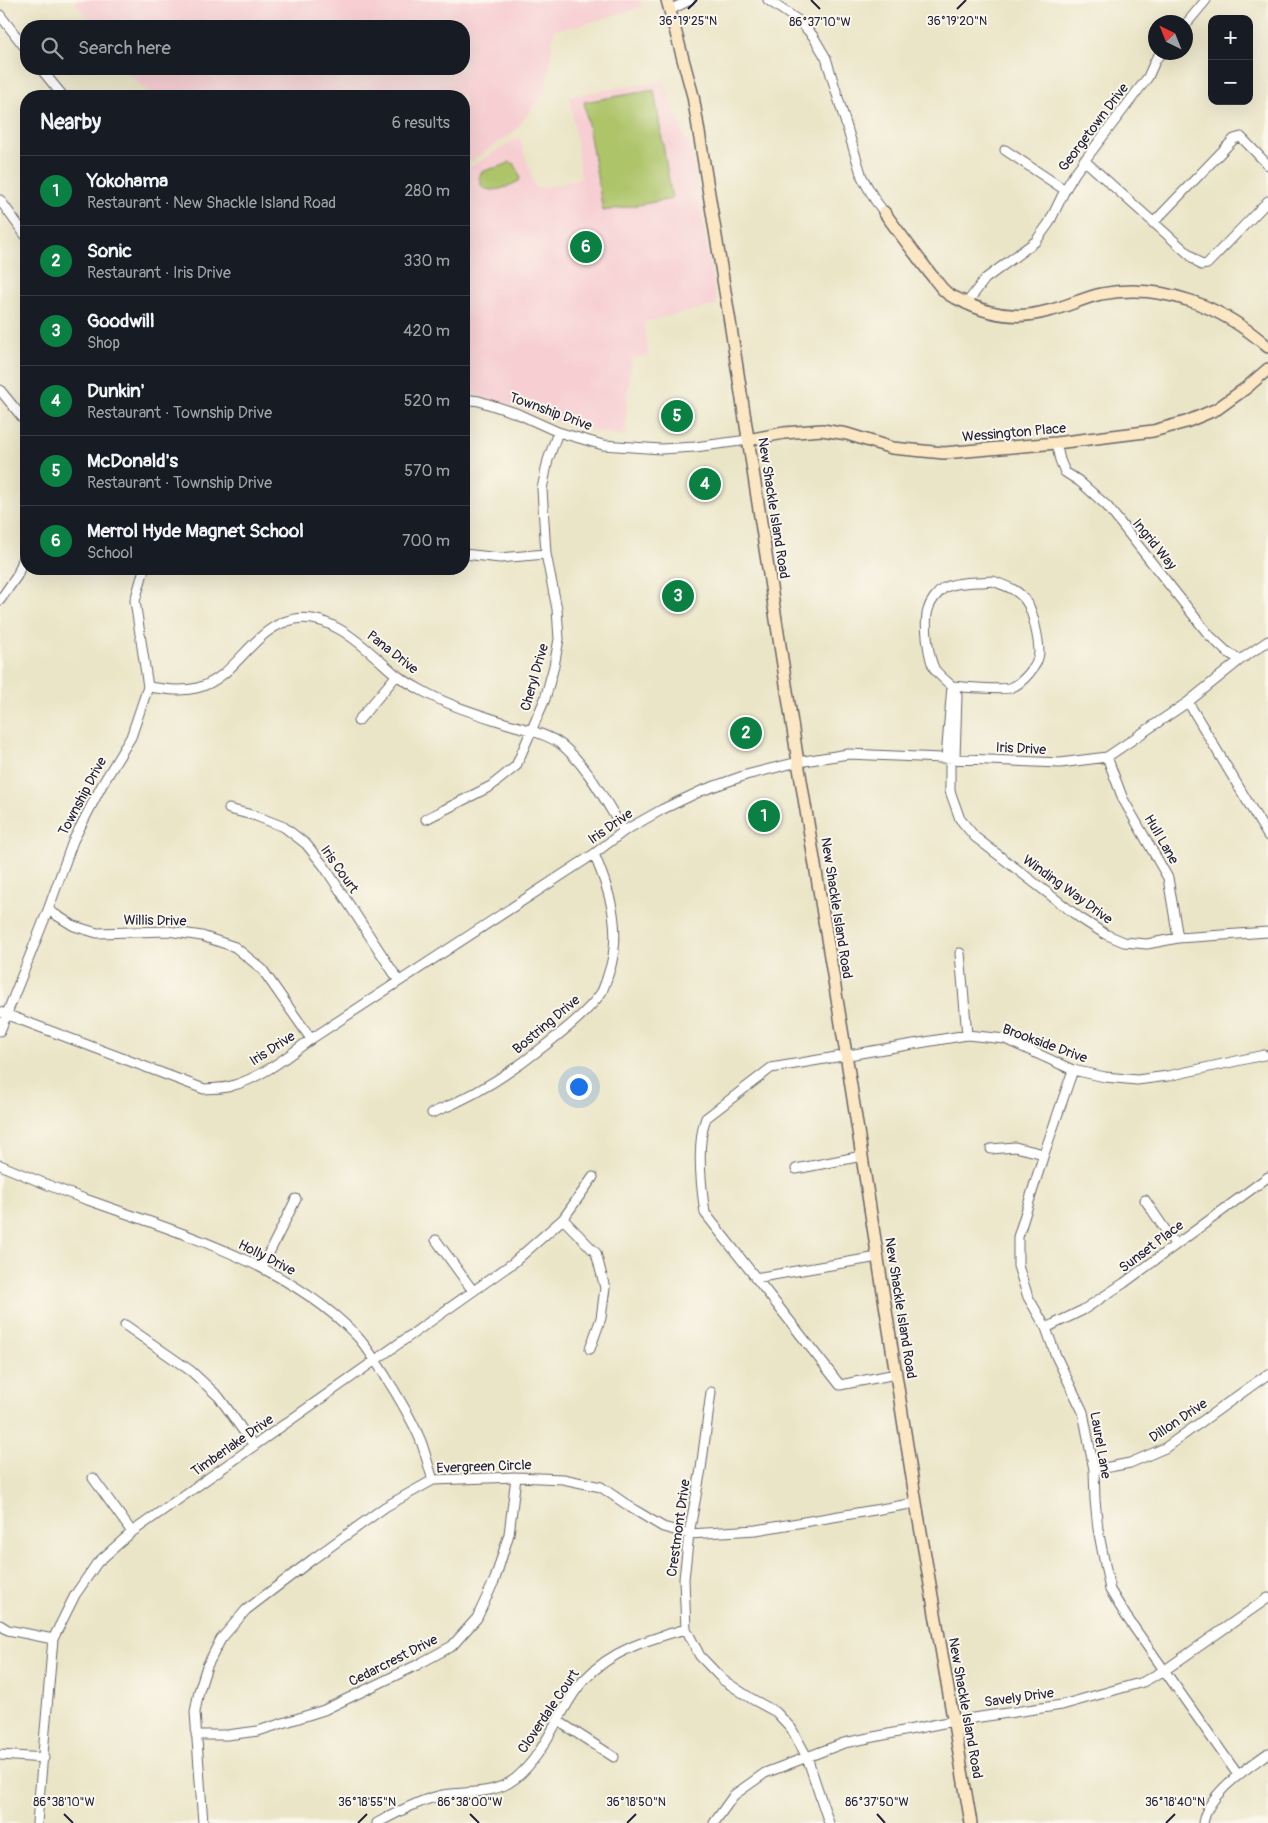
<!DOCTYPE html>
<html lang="en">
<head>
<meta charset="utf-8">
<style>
  body { margin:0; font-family:Pangolin,sans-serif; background:#20242c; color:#f1f3f6 }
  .controls { position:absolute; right:15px; top:15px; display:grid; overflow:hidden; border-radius:10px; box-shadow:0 5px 20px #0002 }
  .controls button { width:45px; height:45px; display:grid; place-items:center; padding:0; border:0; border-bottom:1px solid #363941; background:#171b24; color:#f1f3f6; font:25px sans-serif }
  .compass { position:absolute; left:1148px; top:15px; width:45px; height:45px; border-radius:50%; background:#171b24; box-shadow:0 5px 20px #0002; rotate:317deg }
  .you { position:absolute; left:578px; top:1086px; width:18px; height:18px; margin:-12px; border:4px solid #fff; border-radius:50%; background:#1a73e8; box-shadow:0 0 0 8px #1a73e833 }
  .badge { display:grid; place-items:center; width:32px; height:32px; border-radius:50%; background:#0b8043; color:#fff; font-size:16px; font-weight:700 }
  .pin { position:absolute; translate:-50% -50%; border:2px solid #fff; box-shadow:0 1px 5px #0006 }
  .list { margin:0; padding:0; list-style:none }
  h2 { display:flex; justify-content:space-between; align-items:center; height:65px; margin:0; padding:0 20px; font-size:21px }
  h2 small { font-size:16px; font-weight:400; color:#9ea1a6 }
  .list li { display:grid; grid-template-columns:32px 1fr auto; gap:15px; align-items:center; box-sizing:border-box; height:70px; padding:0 20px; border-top:1px solid #363941 }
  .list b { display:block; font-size:19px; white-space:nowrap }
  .list p { margin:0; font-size:16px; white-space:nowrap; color:#9ea1a6 }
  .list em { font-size:16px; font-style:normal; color:#9ea1a6 }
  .icon { flex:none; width:28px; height:28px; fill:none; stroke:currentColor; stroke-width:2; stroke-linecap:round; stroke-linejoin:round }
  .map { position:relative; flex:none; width:1268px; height:1823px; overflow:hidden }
  .search { position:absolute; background:#171b24; box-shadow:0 5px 20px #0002; left:20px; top:20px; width:450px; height:55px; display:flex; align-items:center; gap:12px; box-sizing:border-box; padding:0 18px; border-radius:20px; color:#9ea1a6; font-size:19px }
  .panel { position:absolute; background:#171b24; box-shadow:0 5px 20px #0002; left:20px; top:90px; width:450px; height:485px; border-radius:20px }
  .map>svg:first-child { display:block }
  .built { fill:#f7cfd3 }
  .green { fill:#adc469; stroke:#687352 }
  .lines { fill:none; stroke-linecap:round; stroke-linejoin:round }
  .street-casing { stroke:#68666c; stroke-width:11 }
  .secondary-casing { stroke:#68666c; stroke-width:14 }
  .street { stroke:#fff; stroke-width:9 }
  .secondary { stroke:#fbe7c3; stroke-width:11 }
  .ticks { fill:none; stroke:#22223b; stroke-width:2 }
  .labels { text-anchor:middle; stroke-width:4; stroke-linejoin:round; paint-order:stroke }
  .street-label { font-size:14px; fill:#22223b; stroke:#fbf7ec }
  .ticks-label { font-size:12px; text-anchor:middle; fill:#22223b; stroke:#fbf7ec; stroke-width:4; stroke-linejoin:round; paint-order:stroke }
</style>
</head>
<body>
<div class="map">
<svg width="1268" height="1823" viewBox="0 0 1268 1823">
  <rect width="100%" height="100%" fill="#fbf7ec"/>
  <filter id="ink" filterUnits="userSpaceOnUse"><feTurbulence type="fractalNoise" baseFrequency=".02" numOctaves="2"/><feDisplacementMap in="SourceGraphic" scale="10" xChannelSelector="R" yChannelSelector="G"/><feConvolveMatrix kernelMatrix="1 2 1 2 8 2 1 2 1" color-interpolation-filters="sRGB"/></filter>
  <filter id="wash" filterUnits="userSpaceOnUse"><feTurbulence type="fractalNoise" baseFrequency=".0096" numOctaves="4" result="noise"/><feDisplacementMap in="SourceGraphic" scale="20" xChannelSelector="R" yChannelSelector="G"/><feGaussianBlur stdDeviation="1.12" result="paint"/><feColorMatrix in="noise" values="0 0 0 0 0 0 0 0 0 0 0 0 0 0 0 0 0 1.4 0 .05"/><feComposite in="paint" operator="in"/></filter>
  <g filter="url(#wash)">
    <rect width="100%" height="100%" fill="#ebe5c7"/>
    <path class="built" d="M74,0H641L643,7L581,25L554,30L546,91L513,133L464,166V96H152L124,69H464V26H92Z
      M664,81L692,154L717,305L643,322L649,356L632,358L627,393L625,436L572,427L505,403L464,393V171L519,137L536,189L581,179L570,96Z"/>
    <path class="green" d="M654,90L672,199L603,211L584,102Z
      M510,162L515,164C516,169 522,176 519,181C507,187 494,194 482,187L479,178L481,173C491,167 501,168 510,162Z"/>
  </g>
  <g filter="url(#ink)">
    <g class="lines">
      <defs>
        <path id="street" d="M768,0L799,21L813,36L826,58L862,177L875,200L884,212
          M670,10L690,0
          M0,15L26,49
          M1186,24L1206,0
          M41,69L63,96
          M1005,150L1065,190
          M1084,160L1201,265L1207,264L1268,201
          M0,200L26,236
          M1153,223L1234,139L1241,137L1268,165
          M966,304L985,279L1036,241L1049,223L1065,190L1075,173L1148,77L1156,59L1162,52
          M0,390L26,422
          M464,399L479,401L516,413L558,432L603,445L661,449L695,447L748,440
          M1056,443L1060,460L1065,472L1079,481L1107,506L1209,635L1226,651L1240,660
          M464,554L500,558L546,554
          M993,581C1005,586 1018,589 1026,601C1033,610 1039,641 1039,653C1038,666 1022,684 1010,688C1001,690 962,687 952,686C946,681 940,676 935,670C928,658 924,623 928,610C930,602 937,593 944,588C957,581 978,583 993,581Z
          M0,600L17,576L26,552
          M148,687C164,689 181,692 197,688C237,678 252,627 295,619C333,612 369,652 395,674C403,680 412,685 421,690C447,705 477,714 505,723C522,728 548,734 562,745C589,768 605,801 624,831
          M1188,702L1268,836
          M358,721L397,675
          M1107,757L1123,799L1168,878L1178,938
          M946,758L952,686
          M950,758V791L960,819L975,837L1080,918L1105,934L1124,942L1147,944L1178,938L1268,932
          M955,758L957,695
          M229,809L256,816L284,827L306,844L324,866L399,981
          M426,819L491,786L516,766L545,699L554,666L559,639L557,609L546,554L542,489L548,460L558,432
          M48,910L74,926L97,933L168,931L202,936L235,947L262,969L311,1039
          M960,953L967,1035
          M0,1012L204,1089C213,1088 223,1089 231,1086C261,1078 287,1057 311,1039L594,854L624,831L663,809L701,791L746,775L798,762L848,754L1060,763L1107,757L1188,702L1240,660L1268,641
          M0,1031L48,910L73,841L102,785L131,737L148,687L135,601L144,569
          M1073,1070L1044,1154L1018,1237V1266L1028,1297L1046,1328L1056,1356L1083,1412L1094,1470L1095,1500L1098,1529L1110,1590L1126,1616L1238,1775
          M432,1113C473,1097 508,1075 543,1047C561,1033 588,1012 601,993C604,988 606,981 608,975C623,933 611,894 594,854
          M991,1149L1015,1147L1044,1154
          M0,1165C29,1177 58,1190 88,1200C180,1233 285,1263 355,1334C371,1351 382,1371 394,1390C404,1407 415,1425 422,1444C426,1456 429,1468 433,1480
          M796,1169L862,1156
          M1145,1200L1175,1244
          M563,1219L596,1253L605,1288L601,1318L590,1349
          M436,1240L473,1291
          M262,1267L296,1199
          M755,1278L878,1257
          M125,1325L191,1371L219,1397L254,1446
          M1046,1328L1083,1310L1124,1283L1268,1177
          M896,1374L840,1385L705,1213C701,1186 696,1143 706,1118L771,1068L967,1035L1005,1039L1073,1070L1105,1077L1137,1080L1168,1076L1264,1055
          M711,1392L701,1469L689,1534L684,1579L686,1629L700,1656L723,1680L752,1699L776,1712L791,1728L807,1757L829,1823
          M1094,1470L1130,1463L1165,1448L1268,1374
          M93,1478L132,1532
          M0,1625L8,1630L53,1639
          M558,1721L614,1757
          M196,1735H227L258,1731L324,1710L417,1665L452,1646L477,1618L495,1579L509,1534L516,1477
          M0,1755L44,1758
          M37,1823L53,1639L75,1595L97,1563L132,1532L513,1263L563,1219L593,1177
          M203,1823L195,1712L199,1691L207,1666L221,1639L246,1610L313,1559L385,1507L433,1480L516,1477L563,1479L601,1487L633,1509L663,1527L689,1534L756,1530L916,1503
          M377,1823C396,1813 422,1799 443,1795C468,1791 495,1795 516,1778C535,1762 546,1741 558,1720C566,1706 574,1690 585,1679C612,1650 649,1639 686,1629
          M714,1823L734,1795L765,1773L844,1743L953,1721L1062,1705L1143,1682L1165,1670L1268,1598
          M1203,1823C1208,1793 1245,1770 1268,1753"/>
        <path id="secondary" d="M667,0L693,96L730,322L798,762L846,1054L916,1503L971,1823
          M884,212C900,234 916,255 932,276C937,281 941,289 947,293C950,296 956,298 960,300C988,315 1017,320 1048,311C1066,307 1083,298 1101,294C1163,282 1223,307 1268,347
          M748,440L784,433L822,430L847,434L892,448L944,453L1056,443L1153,431L1186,422L1217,409L1246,388L1268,369"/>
      </defs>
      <use href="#street" class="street-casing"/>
      <use href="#secondary" class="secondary-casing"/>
      <use href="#street" class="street"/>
      <use href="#secondary" class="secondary"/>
    </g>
  </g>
  <path class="ticks" d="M811,0L820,9M688,9L697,0M957,9L966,0M64,1814L73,1823M470,1814L479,1823M877,1814L885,1823M358,1823L367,1814M627,1823L636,1814M1166,1823L1175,1814"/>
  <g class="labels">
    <g class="street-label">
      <text transform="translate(1093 127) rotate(-53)" y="5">Georgetown Drive</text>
      <text transform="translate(551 411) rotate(20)" y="5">Township Drive</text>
      <text transform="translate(1014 432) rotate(-5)" y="5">Wessington Place</text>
      <text transform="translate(774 508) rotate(81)" y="5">New Shackle Island Road</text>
      <text transform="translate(1155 544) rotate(51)" y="5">Ingrid Way</text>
      <text transform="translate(393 652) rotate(38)" y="5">Pana Drive</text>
      <text transform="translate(534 677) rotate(-74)" y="5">Cheryl Drive</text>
      <text transform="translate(1021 748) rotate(3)" y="5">Iris Drive</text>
      <text transform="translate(82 796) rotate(-62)" y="5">Township Drive</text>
      <text transform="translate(610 826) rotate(-35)" y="5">Iris Drive</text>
      <text transform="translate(1162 839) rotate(60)" y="5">Hull Lane</text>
      <text transform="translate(340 869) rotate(55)" y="5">Iris Court</text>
      <text transform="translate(1068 889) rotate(36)" y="5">Winding Way Drive</text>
      <text transform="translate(837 908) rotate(81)" y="5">New Shackle Island Road</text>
      <text transform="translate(155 920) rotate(1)" y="5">Willis Drive</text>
      <text transform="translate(546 1024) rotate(-40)" y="5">Bostring Drive</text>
      <text transform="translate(1045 1043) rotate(20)" y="5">Brookside Drive</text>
      <text transform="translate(272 1048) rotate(-33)" y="5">Iris Drive</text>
      <text transform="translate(1151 1246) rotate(-37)" y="5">Sunset Place</text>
      <text transform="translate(267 1257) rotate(27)" y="5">Holly Drive</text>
      <text transform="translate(901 1308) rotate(81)" y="5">New Shackle Island Road</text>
      <text transform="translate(1178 1420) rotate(-34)" y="5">Dillon Drive</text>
      <text transform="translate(232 1445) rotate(-35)" y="5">Timberlake Drive</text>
      <text transform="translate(1101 1445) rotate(80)" y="5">Laurel Lane</text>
      <text transform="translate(484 1466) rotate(-2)" y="5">Evergreen Circle</text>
      <text transform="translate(678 1528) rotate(-82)" y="5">Crestmont Drive</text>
      <text transform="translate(393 1660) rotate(-27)" y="5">Cedarcrest Drive</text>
      <text transform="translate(1019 1697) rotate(-8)" y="5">Savely Drive</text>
      <text transform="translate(966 1708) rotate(80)" y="5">New Shackle Island Road</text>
      <text transform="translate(548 1711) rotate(-56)" y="5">Cloverdale Court</text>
    </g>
  </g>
  <g class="ticks-label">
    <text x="957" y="25">36°19'20"N</text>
    <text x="688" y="25">36°19'25"N</text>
    <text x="820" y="26">86°37'10"W</text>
    <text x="64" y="1806">86°38'10"W</text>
    <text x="470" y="1806">86°38'00"W</text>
    <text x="877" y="1806">86°37'50"W</text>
    <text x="367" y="1806">36°18'55"N</text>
    <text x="636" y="1806">36°18'50"N</text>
    <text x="1175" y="1806">36°18'40"N</text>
  </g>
</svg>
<div class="controls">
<button>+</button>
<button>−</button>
</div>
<svg class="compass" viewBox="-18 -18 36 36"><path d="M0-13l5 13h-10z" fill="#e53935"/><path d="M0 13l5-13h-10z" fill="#9ea1a6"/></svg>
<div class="you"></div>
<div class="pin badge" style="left:764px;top:816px">1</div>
<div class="pin badge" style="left:746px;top:733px">2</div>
<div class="pin badge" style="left:678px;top:596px">3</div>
<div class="pin badge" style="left:705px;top:484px">4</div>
<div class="pin badge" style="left:677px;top:416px">5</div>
<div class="pin badge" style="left:586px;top:247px">6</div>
<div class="search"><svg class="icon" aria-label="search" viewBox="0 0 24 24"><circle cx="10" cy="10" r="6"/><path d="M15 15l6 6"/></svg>Search here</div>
<section class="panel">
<h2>Nearby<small>6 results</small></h2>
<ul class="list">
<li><span class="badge">1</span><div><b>Yokohama</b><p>Restaurant · New Shackle Island Road</p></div><em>280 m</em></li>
<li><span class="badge">2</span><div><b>Sonic</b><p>Restaurant · Iris Drive</p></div><em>330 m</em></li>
<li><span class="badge">3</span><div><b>Goodwill</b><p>Shop</p></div><em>420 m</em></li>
<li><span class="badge">4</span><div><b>Dunkin'</b><p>Restaurant · Township Drive</p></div><em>520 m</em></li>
<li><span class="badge">5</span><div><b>McDonald's</b><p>Restaurant · Township Drive</p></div><em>570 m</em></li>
<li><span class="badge">6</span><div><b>Merrol Hyde Magnet School</b><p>School</p></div><em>700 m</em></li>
</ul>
</section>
</div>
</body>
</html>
